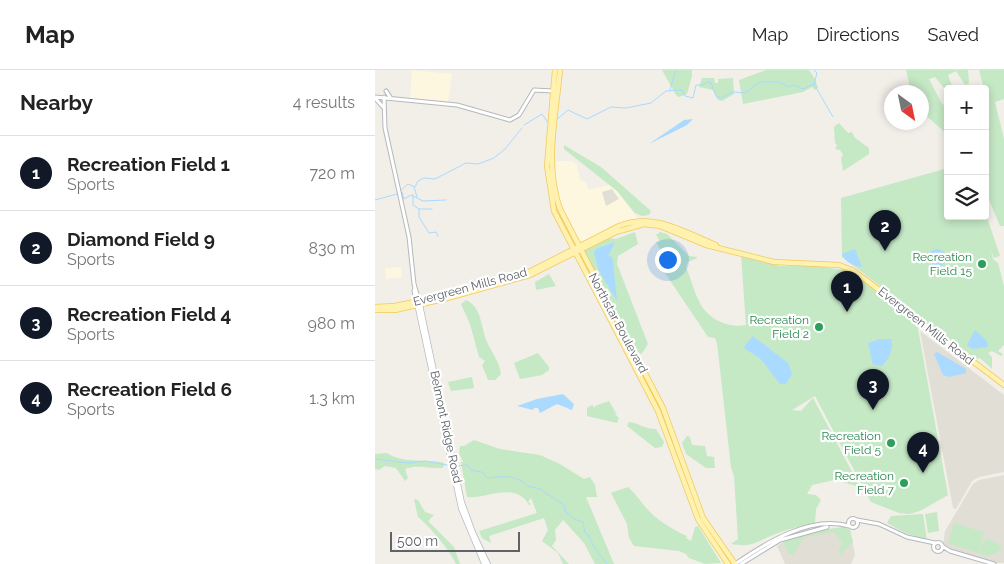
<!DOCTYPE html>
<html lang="en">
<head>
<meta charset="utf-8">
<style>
  body { margin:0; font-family:Raleway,sans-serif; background:#f2f2f2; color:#222 }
  .controls { position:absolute; right:15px; top:15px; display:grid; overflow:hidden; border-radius:5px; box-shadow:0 2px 8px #0003 }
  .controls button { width:45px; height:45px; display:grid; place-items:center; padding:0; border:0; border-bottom:1px solid #e0e0e0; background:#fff; color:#222; font:25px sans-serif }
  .compass { position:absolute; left:509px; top:15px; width:45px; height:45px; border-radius:50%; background:#fff; box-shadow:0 2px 8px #0003; rotate:147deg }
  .scale { position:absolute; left:15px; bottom:12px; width:130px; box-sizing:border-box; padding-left:5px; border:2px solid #5f6368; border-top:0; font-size:14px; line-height:18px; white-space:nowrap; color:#5f6368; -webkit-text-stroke:4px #fff; paint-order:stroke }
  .you { position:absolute; left:292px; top:189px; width:18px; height:18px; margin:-12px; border:4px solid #fff; border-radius:50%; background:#1a73e8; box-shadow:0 0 0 8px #1a73e833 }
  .badge { display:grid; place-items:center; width:32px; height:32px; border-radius:50%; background:#111827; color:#fff; font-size:16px; font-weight:700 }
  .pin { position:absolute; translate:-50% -41px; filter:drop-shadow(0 1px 2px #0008) }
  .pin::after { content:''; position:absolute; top:26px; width:18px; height:15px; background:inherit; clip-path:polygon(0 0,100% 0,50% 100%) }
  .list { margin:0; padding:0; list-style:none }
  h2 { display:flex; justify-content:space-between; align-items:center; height:65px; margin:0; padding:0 20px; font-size:21px }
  h2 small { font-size:16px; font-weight:400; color:#767676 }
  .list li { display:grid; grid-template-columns:32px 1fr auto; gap:15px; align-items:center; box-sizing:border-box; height:75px; padding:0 20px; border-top:1px solid #e0e0e0 }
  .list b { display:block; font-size:19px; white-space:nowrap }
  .list p { margin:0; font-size:16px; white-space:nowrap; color:#767676 }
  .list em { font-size:16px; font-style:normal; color:#767676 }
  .icon { flex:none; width:28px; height:28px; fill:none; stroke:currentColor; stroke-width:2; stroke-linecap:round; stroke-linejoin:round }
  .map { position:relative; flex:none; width:629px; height:494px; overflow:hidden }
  header { display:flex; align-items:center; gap:30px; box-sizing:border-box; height:70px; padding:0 25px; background:#fff; border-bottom:1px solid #e0e0e0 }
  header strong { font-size:24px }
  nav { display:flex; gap:28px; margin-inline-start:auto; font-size:18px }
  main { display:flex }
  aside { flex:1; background:#fff }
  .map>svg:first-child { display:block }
  .commercial { fill:#fef7e0 }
  .education { fill:#e1ded6 }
  .green { fill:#c5e8c5 }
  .water { fill:#aadaff }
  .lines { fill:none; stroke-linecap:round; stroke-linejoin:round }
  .stream { stroke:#aadaff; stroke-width:1 }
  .tertiary-casing { stroke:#b5b8bc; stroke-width:5 }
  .secondary-casing { stroke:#b6babf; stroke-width:5.5 }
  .primary-casing { stroke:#f2c960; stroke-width:6 }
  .tertiary { stroke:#fff; stroke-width:3 }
  .secondary { stroke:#fff; stroke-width:4 }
  .primary { stroke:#fff2af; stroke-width:4.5 }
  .leisure-dot { fill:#2e9e5b; stroke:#fff; stroke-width:2 }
  .labels { text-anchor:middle; stroke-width:4.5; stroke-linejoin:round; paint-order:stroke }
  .leisure-label { font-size:12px; fill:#27864d; stroke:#fff; text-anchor:end }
  .street-label { font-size:12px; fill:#5f6368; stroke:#fff }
</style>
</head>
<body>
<header>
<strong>Map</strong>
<nav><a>Map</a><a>Directions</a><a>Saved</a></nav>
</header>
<main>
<aside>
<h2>Nearby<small>4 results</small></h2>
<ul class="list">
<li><span class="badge">1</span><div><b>Recreation Field 1</b><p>Sports</p></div><em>720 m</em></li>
<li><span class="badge">2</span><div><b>Diamond Field 9</b><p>Sports</p></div><em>830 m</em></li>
<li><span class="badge">3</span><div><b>Recreation Field 4</b><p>Sports</p></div><em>980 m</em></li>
<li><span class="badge">4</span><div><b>Recreation Field 6</b><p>Sports</p></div><em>1.3 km</em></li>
</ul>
</aside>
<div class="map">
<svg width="629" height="494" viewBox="0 0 629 494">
  <rect width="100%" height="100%" fill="#f1efe8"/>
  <path class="commercial" d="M37,0L77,4L73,32L35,28Z
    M181,91H196L202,95L205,110L211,112L213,120L234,115L242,121L263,149L204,173L186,139L179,106Z
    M26,197L27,207L11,209L10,198Z"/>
  <path class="education" d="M237,119L244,129L231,136L227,122Z
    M545,261L629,325V402L604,407L597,411L581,439L578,438Z
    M629,405V493H618L573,479L568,475L570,461L598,414L604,410Z
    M469,457L475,460L477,469L480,485L476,494H410L402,476L410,471L446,460Z"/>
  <path class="green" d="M287,0H317V6L312,24L304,27L301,25Z
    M391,0H434L440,9L443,18L440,20L437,17L428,22L368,34L364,10Z
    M531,0H593L594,13L590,15L581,1L573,5L578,19H573V23L560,7L554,9L566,32L573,40V65L547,42L546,22H536Z
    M604,0H629V29L620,32L629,69V156H625L610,120L612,31Z
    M327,8H339L340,13H343V9L358,8L359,24L347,31L343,30L338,20L324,17Z
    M464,53L473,63L477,62L480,68L494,78V84L468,101L466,88L468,85L465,80L460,79L462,75L460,73L459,57Z
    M189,75L226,97L276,141L274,145L267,146L260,143L242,121L189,79Z
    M573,98V146H610V141L625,186L619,188L616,180L618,189L623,193L629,216V275L623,281L628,284L626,286L617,281L613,283L617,287V299L605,288L601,289L467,187L466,128Z
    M260,162L263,174L243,186L242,194L273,274L268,282L263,286L209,183L210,179L232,168L241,169Z
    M285,162L292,164L314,186L322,187V188L313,192L311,197C316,208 318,220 324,231C331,248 353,259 371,255L366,185L404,196H442L474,201L546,255L543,259L573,425L545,441L534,444L524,443L496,432L440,326L417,340L426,341L438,328L485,417L459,410L437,415L432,424L441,425L446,430L441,439L440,453C426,456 413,459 401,464C381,471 378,478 356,474L363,469L359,406L356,397L342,273L340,268L333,267L290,203L289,196L292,192L281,172L285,171L281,165Z
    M174,204L181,216L161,220L160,212Z
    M91,230C107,237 106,258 112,272C117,283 124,291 126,304L120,310H113L107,295L110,291L104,287L95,254L86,234Z
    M163,283L174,297V300L167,305L145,309L139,293Z
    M97,307L99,318L76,321L73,312Z
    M234,331L242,345L239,344L244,348L242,353L212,346V338L217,335L220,338V336Z
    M254,352C265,353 268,359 281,359L289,372L287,377L280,378L252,356Z
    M312,366L315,367L317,375L330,376L332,386L339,387L340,398H331L311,384L307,373Z
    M99,370L125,379L165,385L185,394L209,409L215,407L220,415L222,427H211L239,494H220L209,473L188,450L180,460L181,470L177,476L194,494H188L183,483L167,471L173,460L169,448L114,466L116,473L107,468L104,461L162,443L156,428L153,432L156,434L154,435C140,410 110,430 92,427L86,392H88L84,383L85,376H89Z
    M12,383C28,394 49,388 69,393L68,398C55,399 42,394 30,399L33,408L30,411L21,398L10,396L4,400L0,399V384Z
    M253,417C262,425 267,434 275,442C285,452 299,460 312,466L311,468L316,471L320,457L323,456L346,493L330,494L314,488L311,484L304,481L259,476L254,468L252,454L236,423Z
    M39,429L43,430L50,442L59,445L53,451L79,477L85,494H81C75,480 54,456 43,447Z
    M562,442L564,461L553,463L550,444Z
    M548,444L552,470L530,463L512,453L516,446Z
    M579,453L609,462L603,483L573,473Z
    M469,457L475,460L478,472L466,484L463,483L467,473L459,462L429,467L418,485L413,483L408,472L446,460Z
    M611,468L627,476C622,485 613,488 603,483Z"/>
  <path class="water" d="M318,49L312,55L274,74L309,50Z
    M240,172L233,186L237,187L238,191L242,231L224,201L219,183L221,179Z
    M480,179L487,197C479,196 469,192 467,184Z
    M553 188a9 9 0 1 1 18 0a9 9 0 1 1-18 0Z
    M600,260L612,271L613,277L597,279L592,275Z
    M378,266L413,293L417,304L411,314H405L385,288L370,279L369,277Z
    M505,269H516C519,279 514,289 507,296L498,295L493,273Z
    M562,282L591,299V303L574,307L568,305L559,284Z
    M188,324L199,334L197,340L182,334L165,343L163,338H159L158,340L142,336L162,329Z"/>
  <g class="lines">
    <path class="stream" d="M439,14L458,47
      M439,14L442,3L439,0
      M295,20L301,0
      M180,51L193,40L212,49L236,37L251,38L276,33L291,21L307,20L310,26L318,28L321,15H327L332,12L336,13L341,26L346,28L358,22L370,23L385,12H404L414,17L418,15L428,19L439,14
      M149,55L167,44L174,54
      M39,117L42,127
      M27,122L29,129L36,125L48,131L71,130
      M38,125V135L44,139
      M0,130L22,124L33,114L40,117L43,111L49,108L60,109L91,93L103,94L119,88L130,79L147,58
      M57,139H44V147L54,163L61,162L63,166
      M0,389L34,393L51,391L72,395
      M82,396L92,395L96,400L107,402L112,408C125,406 144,405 152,416L165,419L189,435L190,441L199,449L208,452L210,463L213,464C217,476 225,485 232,494"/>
    <defs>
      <path id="tertiary" d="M11,21L15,27
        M0,27L82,35L135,50L144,45L159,20L178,21
        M9,27L10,58L34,167L39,214L44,231
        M0,28L8,37
        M40,218L39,221L41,231
        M473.5 453a4.5 4.5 0 1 1 9 0a4.5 4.5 0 1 1-9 0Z
        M482,450L504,454L532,467L560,473
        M558.5 477a4.5 4.5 0 1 1 9 0a4.5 4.5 0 1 1-9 0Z
        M567,476L575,481L619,494
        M360,494C391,473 435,445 474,456
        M366,494L405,470L452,457"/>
      <path id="secondary" d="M42,234L86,439L109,494
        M45,234L87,432L98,462L113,494"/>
      <path id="primary" d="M180,0L172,96L179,141L283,341L323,449L353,494
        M185,0C181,46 169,94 185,139L288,338L328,448L360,494
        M0,237L20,236L73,225L154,202L244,156C280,142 308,162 341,175
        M0,240H20L69,229L155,205L241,162L269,154L285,156L331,175L399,192L464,195L477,200L491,210L629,315"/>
    </defs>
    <use href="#tertiary" class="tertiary-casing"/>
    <use href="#secondary" class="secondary-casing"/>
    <use href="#primary" class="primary-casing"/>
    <use href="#tertiary" class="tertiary"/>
    <use href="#secondary" class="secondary"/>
    <use href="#primary" class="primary"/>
  </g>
  <g class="leisure-dot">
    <circle cx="607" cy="194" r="5"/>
    <circle cx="444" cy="257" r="5"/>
    <circle cx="516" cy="373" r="5"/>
    <circle cx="529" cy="413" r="5"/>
  </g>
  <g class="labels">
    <g class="leisure-label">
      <text x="597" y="191">Recreation<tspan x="597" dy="14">Field 15</tspan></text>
      <text x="434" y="254">Recreation<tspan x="434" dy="14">Field 2</tspan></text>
      <text x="506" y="370">Recreation<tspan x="506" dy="14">Field 5</tspan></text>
      <text x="519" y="410">Recreation<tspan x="519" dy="14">Field 7</tspan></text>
    </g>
    <g class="street-label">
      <text transform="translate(95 217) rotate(-15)" y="4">Evergreen Mills Road</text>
      <text transform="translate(243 253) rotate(62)" y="4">Northstar Boulevard</text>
      <text transform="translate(551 256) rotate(38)" y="4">Evergreen Mills Road</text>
      <text transform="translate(71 357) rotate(78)" y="4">Belmont Ridge Road</text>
    </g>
  </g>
</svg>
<div class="controls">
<button>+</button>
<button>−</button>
<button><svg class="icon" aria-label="layers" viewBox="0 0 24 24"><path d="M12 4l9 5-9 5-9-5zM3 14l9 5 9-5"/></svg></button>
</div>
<svg class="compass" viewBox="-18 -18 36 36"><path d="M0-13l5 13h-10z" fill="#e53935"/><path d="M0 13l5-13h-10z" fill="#767676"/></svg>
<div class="scale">500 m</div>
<div class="you"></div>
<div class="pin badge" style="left:472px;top:242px">1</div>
<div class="pin badge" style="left:510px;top:181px">2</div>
<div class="pin badge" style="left:498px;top:340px">3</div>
<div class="pin badge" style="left:548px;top:403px">4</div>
</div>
</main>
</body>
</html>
